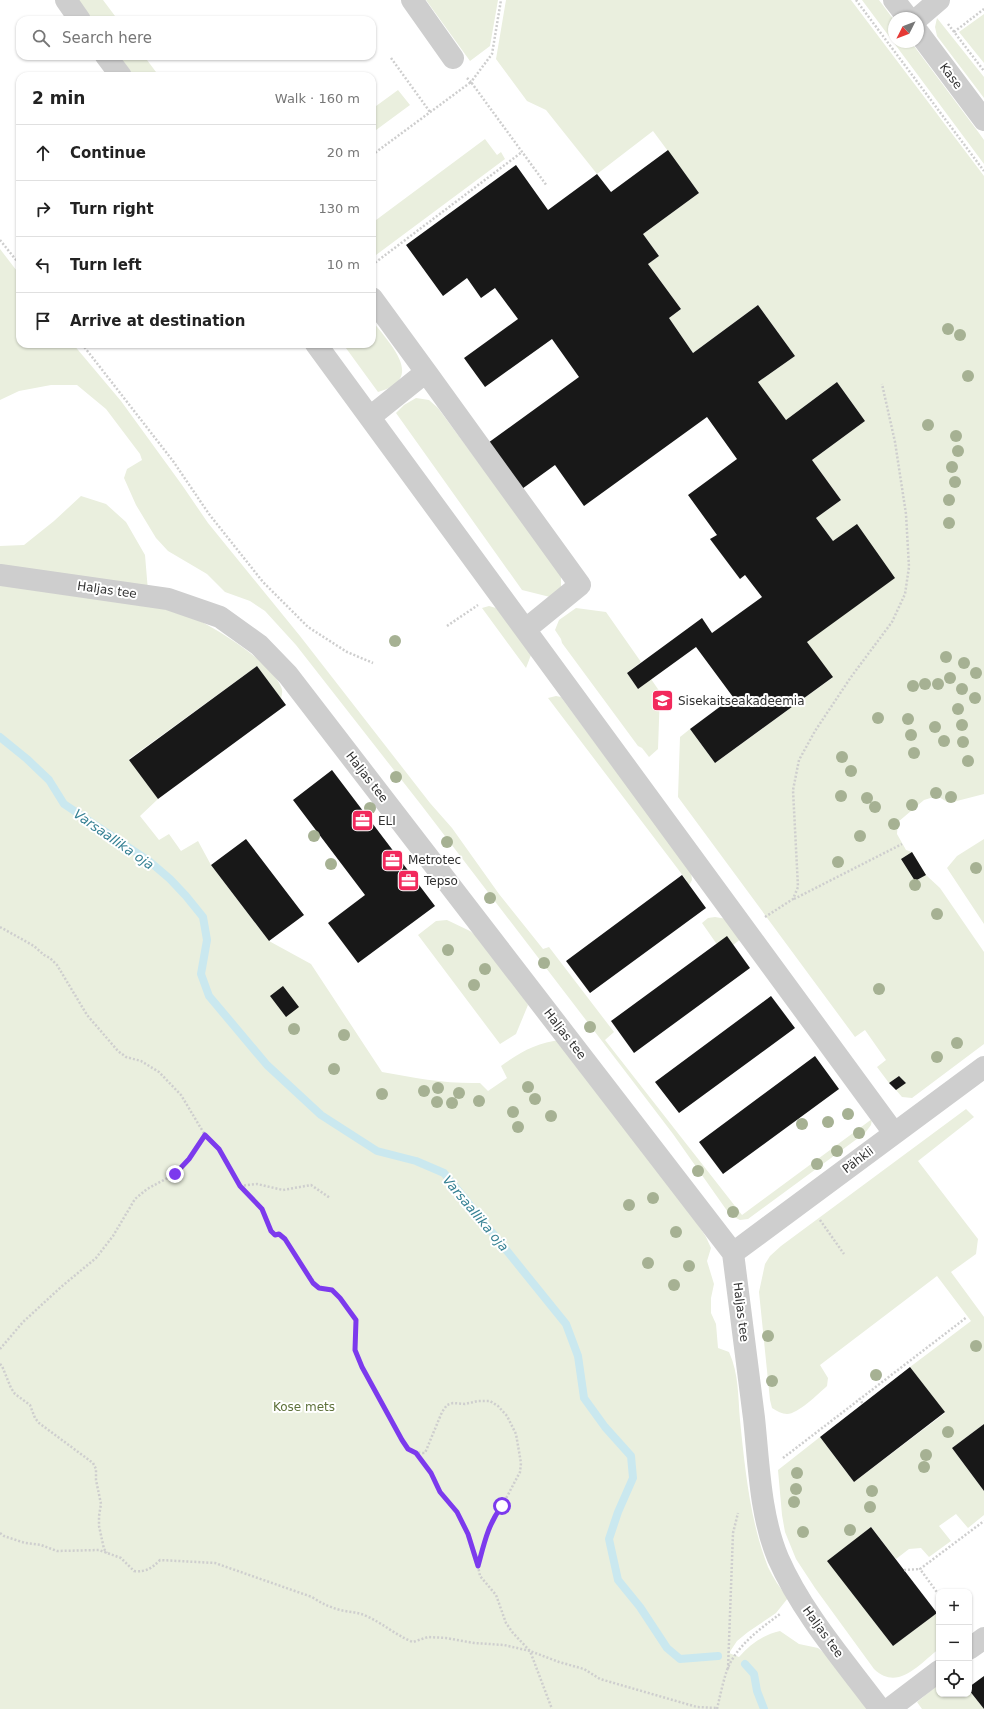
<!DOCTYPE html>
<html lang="en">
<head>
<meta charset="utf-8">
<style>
  body { margin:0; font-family:"DejaVu Sans",sans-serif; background:#f6f6f6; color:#222 }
  .controls { position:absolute; right:12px; bottom:12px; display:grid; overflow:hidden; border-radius:8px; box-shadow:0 1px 3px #0004 }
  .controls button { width:36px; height:36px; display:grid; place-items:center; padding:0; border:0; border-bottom:1px solid #e0e0e0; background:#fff; color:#222; font:20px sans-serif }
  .compass { position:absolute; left:888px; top:12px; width:36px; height:36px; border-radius:50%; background:#fff; box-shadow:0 1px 3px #0004; rotate:228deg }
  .stop { position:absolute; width:12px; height:12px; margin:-9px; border:3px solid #7c3aed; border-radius:50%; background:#fff }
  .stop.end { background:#7c3aed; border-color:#fff; box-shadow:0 1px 4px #0008 }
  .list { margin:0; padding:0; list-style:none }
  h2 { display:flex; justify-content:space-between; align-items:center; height:52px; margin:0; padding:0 16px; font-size:17px }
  h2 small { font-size:13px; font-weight:400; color:#767676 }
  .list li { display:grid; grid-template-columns:26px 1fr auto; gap:12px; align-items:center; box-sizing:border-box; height:56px; padding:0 16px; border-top:1px solid #e0e0e0 }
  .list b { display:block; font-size:15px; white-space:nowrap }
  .list em { font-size:13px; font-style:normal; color:#767676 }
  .icon { flex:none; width:22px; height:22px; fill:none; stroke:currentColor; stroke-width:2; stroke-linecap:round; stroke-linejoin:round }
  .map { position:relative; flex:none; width:984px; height:1709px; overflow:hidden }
  .search { position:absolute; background:#fff; box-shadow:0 1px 3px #0004; left:16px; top:16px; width:360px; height:44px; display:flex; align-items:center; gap:10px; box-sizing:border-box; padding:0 14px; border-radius:12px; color:#767676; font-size:15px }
  .panel { position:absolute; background:#fff; box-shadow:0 1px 3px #0004; left:16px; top:72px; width:360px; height:276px; border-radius:12px }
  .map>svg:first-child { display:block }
  .green { fill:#eaefde }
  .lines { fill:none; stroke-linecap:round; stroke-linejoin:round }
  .stream { stroke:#cae8ef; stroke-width:8 }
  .building { fill:#181818 }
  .path { stroke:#cecece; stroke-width:2.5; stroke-dasharray:2 2; stroke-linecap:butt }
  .minor { stroke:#cecece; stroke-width:22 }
  .tree { fill:#a6b193 }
  .route { stroke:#7c3aed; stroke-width:5 }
  .labels { text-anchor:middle; stroke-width:4; stroke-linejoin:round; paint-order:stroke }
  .street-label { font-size:12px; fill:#313131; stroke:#fff }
  .poi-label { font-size:12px; fill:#313131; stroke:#fff; text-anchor:start }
  .park-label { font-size:12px; fill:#5e713a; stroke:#fff }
  .water-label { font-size:13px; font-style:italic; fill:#358093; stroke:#fff }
</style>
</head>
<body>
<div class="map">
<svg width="984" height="1709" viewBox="0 0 984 1709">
  <rect width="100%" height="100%" fill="#fff"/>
  <path class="green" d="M78,0H103L118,20H93Z
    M426,0H498L490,46L470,61Z
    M506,0H851L984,176V794L949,803L937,796L924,800L898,822L897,834L906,850L912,852L926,875L940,888L984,952V1044L912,1098L902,1097L896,1090L905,1083L899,1076L889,1083L877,1067L886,1060L865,1030L855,1037L678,797L680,737L690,729L715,763L832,678L807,642L833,541L816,518L841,500L812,460L865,421L837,382L786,420L758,382L795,356L758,305L693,353L669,318L681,309L648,264L659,256L643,234L699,193L653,131L597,174L546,110L527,101L496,59Z
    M862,0H879L894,20V42H911L979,133L984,140V164Z
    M984,14V63L959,32Z
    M937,18L984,77V98L937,36L935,27Z
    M119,56H144L159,76H134Z
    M398,90L410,105L372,133V109Z
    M485,139L497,155L501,152L505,159L372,258V223Z
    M0,249L20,275V344H73L121,401L182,485L208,523L300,636L430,803L452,828L499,894L543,949L549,947L614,1032L605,1040L742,1215L872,1119L871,1125L865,1133L748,1219L740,1220L730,1215L673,1134L628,1075L422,806L296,645L265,611L250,601L225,592L207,574L168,551L156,538L136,505L124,478L127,469L142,460L140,454L106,409L77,385H51L19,391L0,400Z
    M372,320C389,344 427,378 378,392L343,344H372Z
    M416,398L429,400L438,408L561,574V587L550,597L522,590L396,413L404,405Z
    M81,496L106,504L126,522L145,555L149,603C161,607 173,609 184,614C209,623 271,661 281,687C283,691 282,694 281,699L257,666L129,759L158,799L140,816L159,840L169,834L181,851L198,841L211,865L269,941L311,964L382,1072C415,1078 447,1084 480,1083L488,1091L507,1078L501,1066C520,1052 538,1042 561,1040L686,1206L706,1237L711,1248L707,1261L714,1284L711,1298V1313L716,1324L718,1348L729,1352C739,1374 738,1397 740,1420C745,1469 750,1521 768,1567C773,1578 780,1588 788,1598L776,1613L748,1632L737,1641L729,1653L739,1657C750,1644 763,1635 780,1631L799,1644L818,1648L828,1656L867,1709H0V546L24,545L54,521Z
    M489,606L496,608L529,649L531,655L526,668L482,608Z
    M576,608L606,612L641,662L627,673L638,689L651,679L660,692L658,749L649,757L642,748L638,746L562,643L561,639L555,630L559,620Z
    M556,696L561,697L691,872L692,880L686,891L684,884L687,881L548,698Z
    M984,839V924L947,868L957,856Z
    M715,917L727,919L742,938L723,953L702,923L708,918Z
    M447,920L470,931L481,940L521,993L528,1005L516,1034L500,1044L418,935L436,921Z
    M966,1109L974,1117L918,1161L978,1239L976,1254L951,1272L984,1317V1424L952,1448L984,1491V1515L968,1528L956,1514L939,1526L951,1541L929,1557L921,1548L909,1549L896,1559L871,1527L828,1561L893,1646L939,1611V1649C919,1664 898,1692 874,1669L815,1588L796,1559L785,1532L782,1515L778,1470L820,1437L854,1482L945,1413L910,1367L971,1321L937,1276L820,1365L828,1378L827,1386C818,1394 798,1414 787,1414C782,1414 777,1411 772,1408L770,1400L759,1292L765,1264L770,1256L781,1246Z
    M939,1684V1694H969V1690L984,1709H922L917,1702Z"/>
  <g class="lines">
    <path class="stream" d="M0,737L27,759L49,780L64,804L149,861L170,879L186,896L203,917L207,940L201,974L209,996L267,1065L321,1115L377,1151L416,1161L444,1173L566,1324L578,1356L584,1398L605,1427L631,1456L633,1478L618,1512L609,1539L618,1580L640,1607L667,1648L680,1659L718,1656
      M745,1664L754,1674L757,1691L764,1709"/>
  </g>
  <path class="building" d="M668,150L699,193L643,234L659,256L648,264L681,309L669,318L693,353L758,305L795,356L758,382L786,420L837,382L865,421L812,460L841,500L816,518L833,541L857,524L895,578L807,642L833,677L715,763L690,729L733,697L696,647L638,689L627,673L702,618L712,633L762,597L745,575L740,579L710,539L717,535L688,495L737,459L707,417L584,506L555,465L515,494L481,448L579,377L552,339L485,387L464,358L518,319L495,288L481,298L467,278L443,296L406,245L516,165L548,210L597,174L611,192Z
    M257,666L286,705L158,799L129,760Z
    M332,770L435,906L358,963L328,923L365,895L293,800Z
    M246,839L304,915L269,941L211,865Z
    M912,852L926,875L915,881L901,859Z
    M682,875L706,908L590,993L566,961Z
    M727,936L750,968L634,1053L611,1021Z
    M283,986L299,1007L286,1017L270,996Z
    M771,996L795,1028L679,1113L655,1082Z
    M815,1056L839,1089L723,1174L699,1142Z
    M899,1076L906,1083L896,1090L889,1083Z
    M910,1367L945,1412L854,1482L820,1437Z
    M984,1424V1491L952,1448Z
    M871,1527L937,1613L893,1646L827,1561Z
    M984,1676V1709L969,1690V1687Z"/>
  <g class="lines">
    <path class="path" d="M856,0L984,171
      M948,24L984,71
      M954,32L984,9
      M391,58L430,112
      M467,78L471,82L492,54L501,0
      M372,155L471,82L547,186
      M0,240L20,265
      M372,265L522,152
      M82,344L173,461L209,514L263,582L308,627L347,652L373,663
      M447,626L478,605
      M794,899L902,844
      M765,917L793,899L798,887L793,790L799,760L815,731L851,677L892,622L905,594L909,567L906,514L895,442L882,384
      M0,927L34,946L44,955L50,958L57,965L87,1015L118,1051L126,1057L141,1061L159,1072L181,1095L205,1135L219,1149L226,1160L240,1186L262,1209L271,1231L275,1235L279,1234L285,1239L296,1258L319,1288L332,1290L340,1298L356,1320L355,1351L362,1367L402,1441C409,1449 413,1453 425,1453L442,1412L447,1405L453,1403L465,1404L478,1401H490L498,1406L507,1416L516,1434L521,1463L520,1472L502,1506L493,1518L488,1528L478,1566L480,1576L496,1595L506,1623L513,1633L530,1651L559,1662L584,1669L600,1679L697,1707L717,1708
      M240,1186L257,1184L283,1190L311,1185L330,1198
      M820,1220L844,1254
      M0,1349L23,1322L61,1287L96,1258L113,1236L135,1199L147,1189L175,1174L189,1159L205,1135
      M0,1364L2,1366L11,1388L15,1394L30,1405L35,1418L39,1423L93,1463L96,1469V1480L101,1504L99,1516V1526L104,1549L107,1553
      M859,1398L863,1404
      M416,1453L431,1473L440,1491L457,1512L468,1534L477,1565
      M783,1458L967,1317
      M0,1533L4,1536L25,1543L41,1545L57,1551L99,1550L121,1558L134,1571C146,1572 151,1569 160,1560L215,1563L312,1597C321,1603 329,1607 340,1610C348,1612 357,1612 364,1615C383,1623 395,1635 413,1642L428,1637L446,1638L474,1643L504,1645L530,1651L552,1709
      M904,1570L920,1569
      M939,1595L920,1569L984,1521
      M728,1669L733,1533L738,1513
      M717,1709C720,1696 723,1682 727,1670C737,1645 760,1629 780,1614"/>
    <path class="minor" d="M66,0L80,20
      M412,0L453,58
      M894,0L908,18
      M918,18L939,0
      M918,32L984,120
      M106,56L121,76
      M316,344L894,1133
      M426,372L580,585L526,629
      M370,417L426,372L372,298
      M0,575L168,599L220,617L259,645L288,675L733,1253C740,1308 747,1363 754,1418C759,1465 760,1515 778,1558C802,1613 845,1662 880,1709
      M733,1253L984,1067
      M969,1649L984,1638
      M889,1709L939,1671"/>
  </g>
  <g class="tree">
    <circle cx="948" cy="329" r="6"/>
    <circle cx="960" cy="335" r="6"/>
    <circle cx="968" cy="376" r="6"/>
    <circle cx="928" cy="425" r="6"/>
    <circle cx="956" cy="436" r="6"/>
    <circle cx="958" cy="451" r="6"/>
    <circle cx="952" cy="467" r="6"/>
    <circle cx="955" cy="482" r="6"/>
    <circle cx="949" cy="500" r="6"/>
    <circle cx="949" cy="523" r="6"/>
    <circle cx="395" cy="641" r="6"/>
    <circle cx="946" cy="657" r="6"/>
    <circle cx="964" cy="663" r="6"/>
    <circle cx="976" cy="673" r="6"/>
    <circle cx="950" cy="678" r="6"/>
    <circle cx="925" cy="684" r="6"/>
    <circle cx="938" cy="684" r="6"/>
    <circle cx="913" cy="686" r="6"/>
    <circle cx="962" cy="689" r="6"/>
    <circle cx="975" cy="698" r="6"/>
    <circle cx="958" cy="709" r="6"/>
    <circle cx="878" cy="718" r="6"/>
    <circle cx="908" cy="719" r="6"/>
    <circle cx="962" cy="725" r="6"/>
    <circle cx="935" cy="727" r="6"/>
    <circle cx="911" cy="735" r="6"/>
    <circle cx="944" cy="741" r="6"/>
    <circle cx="963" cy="742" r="6"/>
    <circle cx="914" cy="753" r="6"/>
    <circle cx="842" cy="757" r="6"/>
    <circle cx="968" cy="761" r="6"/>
    <circle cx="851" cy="771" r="6"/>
    <circle cx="396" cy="777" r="6"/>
    <circle cx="936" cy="793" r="6"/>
    <circle cx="841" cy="796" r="6"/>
    <circle cx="951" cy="797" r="6"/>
    <circle cx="867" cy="798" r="6"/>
    <circle cx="912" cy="805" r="6"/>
    <circle cx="875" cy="807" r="6"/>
    <circle cx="370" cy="808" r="6"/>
    <circle cx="894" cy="824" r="6"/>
    <circle cx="314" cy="836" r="6"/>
    <circle cx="860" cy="836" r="6"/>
    <circle cx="447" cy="842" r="6"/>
    <circle cx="838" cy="862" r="6"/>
    <circle cx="331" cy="864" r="6"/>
    <circle cx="976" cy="868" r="6"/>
    <circle cx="915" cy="885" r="6"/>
    <circle cx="490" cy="898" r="6"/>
    <circle cx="937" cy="914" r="6"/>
    <circle cx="448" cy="950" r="6"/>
    <circle cx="544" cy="963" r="6"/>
    <circle cx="485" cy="969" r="6"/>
    <circle cx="474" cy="985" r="6"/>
    <circle cx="879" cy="989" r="6"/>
    <circle cx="590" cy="1027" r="6"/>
    <circle cx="294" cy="1029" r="6"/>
    <circle cx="344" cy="1035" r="6"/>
    <circle cx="957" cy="1043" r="6"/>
    <circle cx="937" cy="1057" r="6"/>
    <circle cx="334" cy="1069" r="6"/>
    <circle cx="528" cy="1087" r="6"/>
    <circle cx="438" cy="1088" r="6"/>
    <circle cx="424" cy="1091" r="6"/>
    <circle cx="459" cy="1093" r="6"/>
    <circle cx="382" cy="1094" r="6"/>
    <circle cx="535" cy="1099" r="6"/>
    <circle cx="479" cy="1101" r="6"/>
    <circle cx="437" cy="1102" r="6"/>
    <circle cx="452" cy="1103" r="6"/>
    <circle cx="513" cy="1112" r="6"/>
    <circle cx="848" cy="1114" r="6"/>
    <circle cx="551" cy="1116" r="6"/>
    <circle cx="828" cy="1122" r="6"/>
    <circle cx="802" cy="1124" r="6"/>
    <circle cx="518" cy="1127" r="6"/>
    <circle cx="859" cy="1133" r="6"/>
    <circle cx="837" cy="1151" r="6"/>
    <circle cx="817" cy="1164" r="6"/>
    <circle cx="698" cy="1171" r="6"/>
    <circle cx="653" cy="1198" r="6"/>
    <circle cx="629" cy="1205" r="6"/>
    <circle cx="733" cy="1212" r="6"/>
    <circle cx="676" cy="1232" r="6"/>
    <circle cx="648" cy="1263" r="6"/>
    <circle cx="689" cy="1266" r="6"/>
    <circle cx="674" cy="1285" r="6"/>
    <circle cx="768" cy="1336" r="6"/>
    <circle cx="976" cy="1346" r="6"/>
    <circle cx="876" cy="1375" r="6"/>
    <circle cx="772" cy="1381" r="6"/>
    <circle cx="948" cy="1432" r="6"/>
    <circle cx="926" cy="1455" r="6"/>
    <circle cx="924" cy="1467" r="6"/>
    <circle cx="797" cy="1473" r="6"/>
    <circle cx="796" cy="1489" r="6"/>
    <circle cx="872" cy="1491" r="6"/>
    <circle cx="794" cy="1502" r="6"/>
    <circle cx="870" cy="1507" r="6"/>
    <circle cx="850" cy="1530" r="6"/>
    <circle cx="803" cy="1532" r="6"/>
  </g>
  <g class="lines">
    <path class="route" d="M175,1174L189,1159L205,1135L219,1149L240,1186L262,1209L271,1231L275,1235L279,1234L285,1239L313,1283L319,1288L332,1290L340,1298L356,1320L355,1350L362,1367L402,1440L408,1449L416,1453L431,1473L440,1492L457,1512L468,1534L478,1566C484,1544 488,1524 502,1506"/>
  </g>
  <defs>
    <symbol id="university-square" viewBox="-11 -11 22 22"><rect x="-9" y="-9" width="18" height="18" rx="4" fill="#f2295c" stroke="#fff"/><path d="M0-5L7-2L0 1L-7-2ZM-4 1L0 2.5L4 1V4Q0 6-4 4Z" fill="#fff"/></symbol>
    <symbol id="office-square" viewBox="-11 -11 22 22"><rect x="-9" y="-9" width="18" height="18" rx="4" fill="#f2295c" stroke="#fff"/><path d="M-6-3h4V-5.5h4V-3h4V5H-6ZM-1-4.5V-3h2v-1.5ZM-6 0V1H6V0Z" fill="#fff"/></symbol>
  </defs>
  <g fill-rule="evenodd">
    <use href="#university-square" x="650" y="688" width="25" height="25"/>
    <use href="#office-square" x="350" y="808" width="25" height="25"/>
    <use href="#office-square" x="380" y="848" width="25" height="25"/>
    <use href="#office-square" x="396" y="868" width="25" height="25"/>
  </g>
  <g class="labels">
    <g class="street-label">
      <text transform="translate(951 76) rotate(53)" y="4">Kase</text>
      <text transform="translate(107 590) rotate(8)" y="4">Haljas tee</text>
      <text transform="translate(367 777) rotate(52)" y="4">Haljas tee</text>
      <text transform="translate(565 1034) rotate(52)" y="4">Haljas tee</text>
      <text transform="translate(858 1160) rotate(-37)" y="4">Pähkli</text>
      <text transform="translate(741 1312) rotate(83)" y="4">Haljas tee</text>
      <text transform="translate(823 1632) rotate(54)" y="4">Haljas tee</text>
    </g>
    <g class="poi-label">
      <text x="678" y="705">Sisekaitseakadeemia</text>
      <text x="378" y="825">ELI</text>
      <text x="408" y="864">Metrotec</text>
      <text x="424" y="885">Tepso</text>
    </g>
    <g class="park-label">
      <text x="304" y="1411">Kose mets</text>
    </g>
    <g class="water-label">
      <text transform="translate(114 839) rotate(35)" y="5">Varsaallika oja</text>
      <text transform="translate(476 1213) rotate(50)" y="5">Varsaallika oja</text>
    </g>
  </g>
</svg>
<div class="controls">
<button>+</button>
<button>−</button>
<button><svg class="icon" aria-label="locate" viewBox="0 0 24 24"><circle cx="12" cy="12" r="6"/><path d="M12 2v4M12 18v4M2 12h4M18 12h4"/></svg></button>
</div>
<svg class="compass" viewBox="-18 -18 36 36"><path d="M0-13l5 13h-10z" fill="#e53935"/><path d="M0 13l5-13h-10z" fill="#767676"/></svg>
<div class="stop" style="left:502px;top:1506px"></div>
<div class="stop end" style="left:175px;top:1174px"></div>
<div class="search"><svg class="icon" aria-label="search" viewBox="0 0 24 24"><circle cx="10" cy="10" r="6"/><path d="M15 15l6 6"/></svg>Search here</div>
<section class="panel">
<h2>2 min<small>Walk · 160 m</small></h2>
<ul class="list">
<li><svg class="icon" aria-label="ahead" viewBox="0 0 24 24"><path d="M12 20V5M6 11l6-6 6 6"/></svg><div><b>Continue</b></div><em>20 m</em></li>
<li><svg class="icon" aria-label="right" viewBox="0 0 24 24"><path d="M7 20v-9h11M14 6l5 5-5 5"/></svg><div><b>Turn right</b></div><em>130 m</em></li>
<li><svg class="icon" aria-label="left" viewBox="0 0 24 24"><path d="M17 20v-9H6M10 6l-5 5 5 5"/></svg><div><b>Turn left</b></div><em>10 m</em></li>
<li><svg class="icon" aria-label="arrive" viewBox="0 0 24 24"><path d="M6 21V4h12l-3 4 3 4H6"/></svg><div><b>Arrive at destination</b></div></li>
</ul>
</section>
</div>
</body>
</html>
